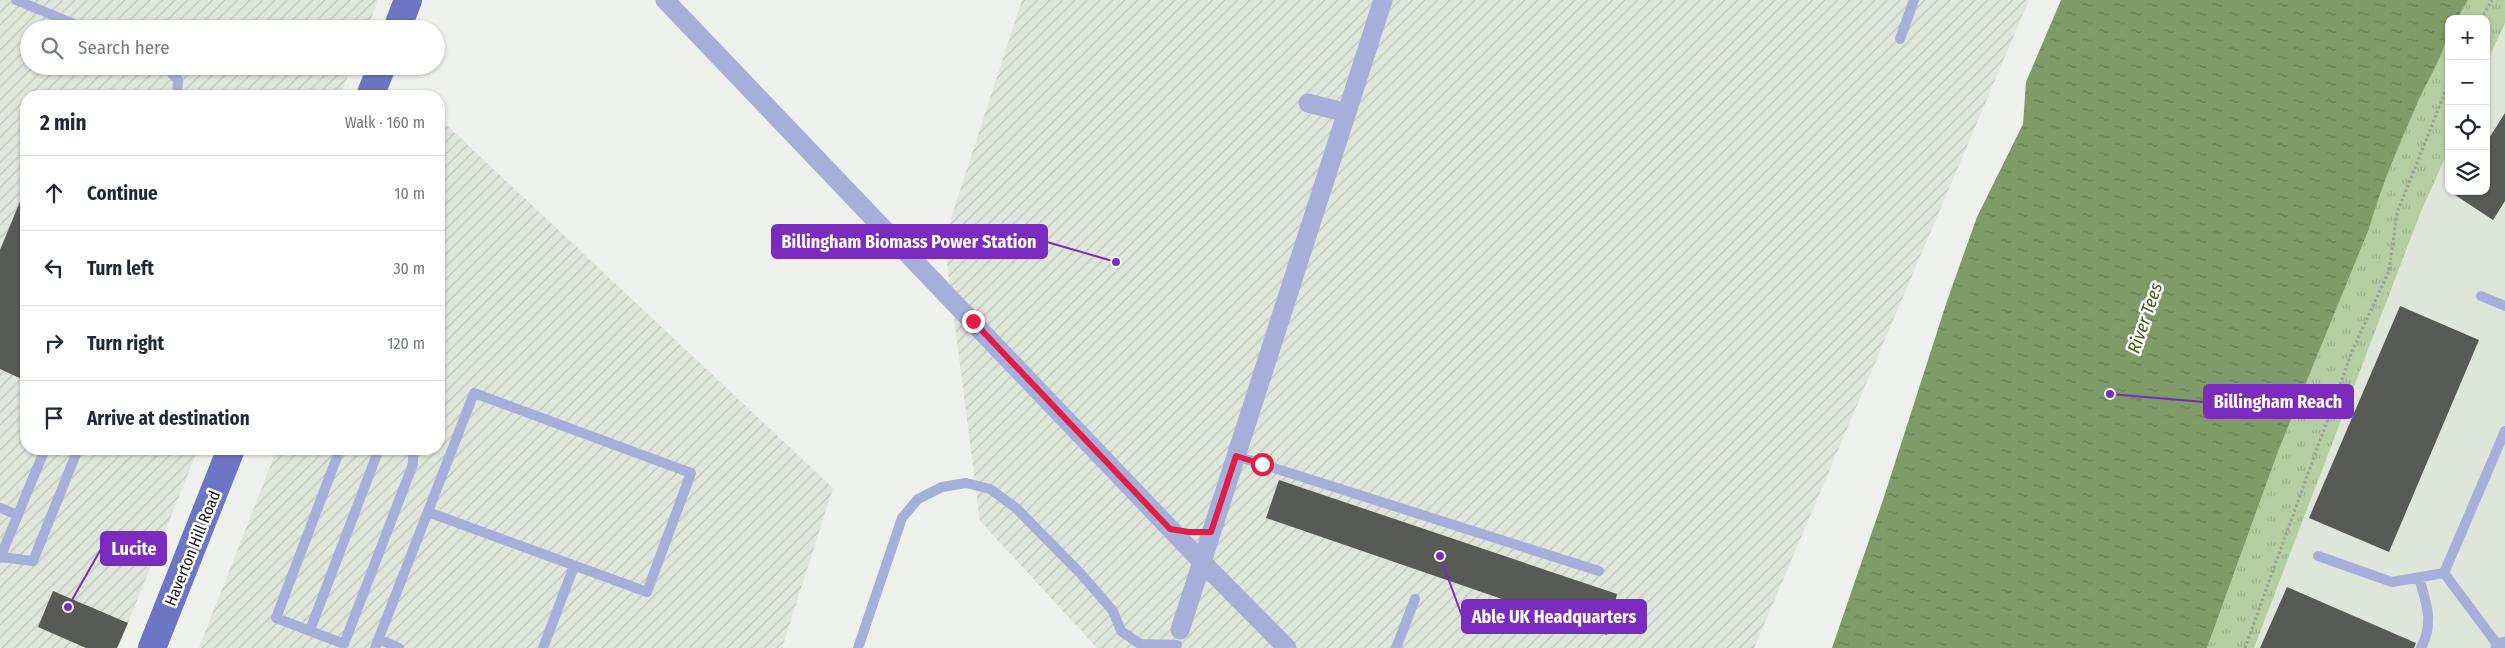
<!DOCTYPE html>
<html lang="en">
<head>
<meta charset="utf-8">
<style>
  body { margin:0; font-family:"Fira Sans Condensed",sans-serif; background:#f6f6f7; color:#1f2937 }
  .controls { position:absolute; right:15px; top:15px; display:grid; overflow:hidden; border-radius:10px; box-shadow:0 1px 4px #0004 }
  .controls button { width:45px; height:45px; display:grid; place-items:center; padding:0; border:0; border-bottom:1px solid #e0e1e3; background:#fff; color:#1f2937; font:25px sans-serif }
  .stop { position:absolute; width:15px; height:15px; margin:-11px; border:4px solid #e11d48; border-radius:50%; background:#fff }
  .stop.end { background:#e11d48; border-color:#fff; box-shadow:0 1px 5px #0008 }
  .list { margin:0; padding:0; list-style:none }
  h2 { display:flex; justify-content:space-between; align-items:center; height:65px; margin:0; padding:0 20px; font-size:21px }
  h2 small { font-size:16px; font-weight:400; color:#747a83 }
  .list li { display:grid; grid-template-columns:32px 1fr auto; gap:15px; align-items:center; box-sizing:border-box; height:75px; padding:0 20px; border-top:1px solid #e0e1e3 }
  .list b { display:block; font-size:19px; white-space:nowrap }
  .list em { font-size:16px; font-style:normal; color:#747a83 }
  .icon { flex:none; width:28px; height:28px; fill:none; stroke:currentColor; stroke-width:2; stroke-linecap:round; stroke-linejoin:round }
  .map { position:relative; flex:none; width:2505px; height:648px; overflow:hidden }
  .search { position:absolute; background:#fff; box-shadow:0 1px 4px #0004; left:20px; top:20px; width:425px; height:55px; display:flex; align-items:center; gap:12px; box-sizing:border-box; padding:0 18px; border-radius:28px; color:#747a83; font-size:19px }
  .panel { position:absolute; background:#fff; box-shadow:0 1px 4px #0004; left:20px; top:90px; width:425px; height:365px; border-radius:20px }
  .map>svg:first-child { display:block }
  .built { fill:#dee5d9 }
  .industrial { fill:url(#industrial-furrows) }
  .grass { fill:url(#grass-tufts) }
  .water { fill:url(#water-ripples) }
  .building { fill:#585a56 }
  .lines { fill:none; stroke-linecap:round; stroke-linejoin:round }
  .path { stroke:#9d9f9c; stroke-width:3; stroke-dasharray:2.5 2.5; stroke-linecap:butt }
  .lane { stroke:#a6afda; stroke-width:10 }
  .street { stroke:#a6afda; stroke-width:19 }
  .primary { stroke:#6c76c4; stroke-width:28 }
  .route { stroke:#e11d48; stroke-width:6 }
  .labels { text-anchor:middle; stroke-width:5; stroke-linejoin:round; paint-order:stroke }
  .street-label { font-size:16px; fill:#151615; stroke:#fff }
  .water-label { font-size:18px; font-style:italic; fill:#3a5f13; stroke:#fff }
  .leader { fill:none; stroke:#7b2cbf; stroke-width:2 }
  .callout-dot { fill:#7b2cbf; stroke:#fff; stroke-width:2 }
  .callout { fill:#7b2cbf; stroke:#7b2cbf; stroke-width:2 }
  .callout-label { font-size:18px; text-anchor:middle; font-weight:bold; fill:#fff }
</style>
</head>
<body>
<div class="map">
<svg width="2505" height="648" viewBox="0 0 2505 648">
  <defs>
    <pattern id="industrial-furrows" width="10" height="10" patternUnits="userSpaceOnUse" patternTransform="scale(1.25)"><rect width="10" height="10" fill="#dee5d9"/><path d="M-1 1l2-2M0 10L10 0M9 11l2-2" fill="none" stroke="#bec4b9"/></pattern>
    <pattern id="grass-tufts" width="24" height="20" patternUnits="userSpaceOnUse" patternTransform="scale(1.25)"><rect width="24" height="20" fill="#b4cea2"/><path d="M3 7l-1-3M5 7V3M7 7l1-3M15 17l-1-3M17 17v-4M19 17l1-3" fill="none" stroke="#9ab08b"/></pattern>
    <pattern id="water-ripples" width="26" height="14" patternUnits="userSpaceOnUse" patternTransform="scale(1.25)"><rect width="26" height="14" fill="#7e9b68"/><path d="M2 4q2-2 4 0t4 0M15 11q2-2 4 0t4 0" fill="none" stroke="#667d54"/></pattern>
  </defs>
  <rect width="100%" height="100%" fill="#edf0eb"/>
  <path class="built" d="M2505,23V648H2254L2420,214L2449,149V191H2486V64Z"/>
  <path class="industrial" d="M0,0H378L367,29H29V66H352L340,96H26V449H198L118,648H0Z
    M1022,0H2029L1754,648H1097L980,521L944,240Z
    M439,118L833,488L782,648H199L277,449H439Z"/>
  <path class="grass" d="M2468,0H2505V23L2486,64V19H2457Z
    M2449,36V149L2420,214L2254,648H2207L2279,449L2369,229C2387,162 2419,99 2449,36Z"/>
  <path class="water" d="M2061,0H2468L2457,19H2449C2449,49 2429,76 2417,104C2399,145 2381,186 2369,229L2279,449L2207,648H1832L1884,497L1947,301L1977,217L2023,124L2026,82Z"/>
  <path class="building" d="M2505,113V201L2493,220L2449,191H2486V143Z
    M26,187V381L0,369V250Z
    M2400,306L2479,340L2389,552L2309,518Z
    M1279,480L1617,594L1607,635L1266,518Z
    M2287,587L2416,643L2414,648H2260Z
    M53,591L128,623L117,648H86L38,627Z"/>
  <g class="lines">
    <path class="path" d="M2481,19L2492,0
      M2245,648L2353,349L2389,271L2397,213L2449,82"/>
    <path class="lane" d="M16,0L86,29
      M1900,39L1914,0
      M165,66L178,80L177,96
      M2481,296L2505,306
      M340,449L276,618L344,644L413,464V449
      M1236,456L1599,571
      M0,508L18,515
      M2318,556L2392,582L2444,573
      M0,557L33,561L78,449
      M0,558L45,449
      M2419,578C2427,605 2434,622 2421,648
      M310,630L379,449
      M379,639L399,648
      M375,648L474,393L691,473L647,592L428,512
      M543,648L574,566
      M858,648L902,518L918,499L942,487L966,483L990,489L1016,508L1081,574L1113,611L1121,631L1140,644L1177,645
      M1396,648L1415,599
      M2500,648L2444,573L2505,431"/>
    <path class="street" d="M665,0L1202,562L1287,648
      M1308,103L1347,113
      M1180,630L1383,0
      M2500,648L2505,646"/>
    <path class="primary" d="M397,29L408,0
      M370,96L382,66
      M152,648L231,449"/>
  </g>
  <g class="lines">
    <path class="route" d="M973,321L1170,529L1189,532H1211L1236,456L1262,464"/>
  </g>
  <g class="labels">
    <g class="street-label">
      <text transform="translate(192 548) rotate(-68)" y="6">Haverton Hill Road</text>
    </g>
    <g class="water-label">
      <text transform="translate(2145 318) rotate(-71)" y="6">River Tees</text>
    </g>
  </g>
  <path class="leader" d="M1116 262L1047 242M2110 394L2204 402M68 607L101 549M1440 556L1462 616"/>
  <g class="callout-dot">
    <circle cx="1116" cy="262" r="5"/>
    <circle cx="2110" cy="394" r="5"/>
    <circle cx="68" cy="607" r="5"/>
    <circle cx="1440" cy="556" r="5"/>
  </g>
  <g class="callout">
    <rect x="772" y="225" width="275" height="33" rx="5"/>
    <rect x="2204" y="385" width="149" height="33" rx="5"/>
    <rect x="101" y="532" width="65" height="33" rx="5"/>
    <rect x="1462" y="600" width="184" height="33" rx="5"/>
  </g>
  <g class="callout-label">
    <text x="909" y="248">Billingham Biomass Power Station</text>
    <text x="2278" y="408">Billingham Reach</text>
    <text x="134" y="555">Lucite</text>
    <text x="1554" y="623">Able UK Headquarters</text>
  </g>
</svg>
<div class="controls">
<button>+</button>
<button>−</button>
<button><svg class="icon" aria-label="locate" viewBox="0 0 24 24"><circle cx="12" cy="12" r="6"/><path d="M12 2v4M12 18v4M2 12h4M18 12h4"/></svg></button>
<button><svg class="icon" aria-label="layers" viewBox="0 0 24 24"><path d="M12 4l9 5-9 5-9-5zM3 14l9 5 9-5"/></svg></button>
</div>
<div class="stop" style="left:1262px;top:464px"></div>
<div class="stop end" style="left:973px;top:321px"></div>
<div class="search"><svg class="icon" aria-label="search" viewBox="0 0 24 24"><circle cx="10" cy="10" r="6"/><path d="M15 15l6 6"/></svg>Search here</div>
<section class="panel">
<h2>2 min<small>Walk · 160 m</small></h2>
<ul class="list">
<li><svg class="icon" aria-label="ahead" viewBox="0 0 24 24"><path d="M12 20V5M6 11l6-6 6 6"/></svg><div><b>Continue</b></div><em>10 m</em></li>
<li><svg class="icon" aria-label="left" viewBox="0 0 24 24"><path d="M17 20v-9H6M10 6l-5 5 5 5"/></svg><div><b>Turn left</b></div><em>30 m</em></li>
<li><svg class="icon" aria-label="right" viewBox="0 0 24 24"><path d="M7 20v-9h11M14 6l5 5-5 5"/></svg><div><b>Turn right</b></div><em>120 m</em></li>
<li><svg class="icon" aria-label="arrive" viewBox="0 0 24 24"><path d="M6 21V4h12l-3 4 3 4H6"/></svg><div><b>Arrive at destination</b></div></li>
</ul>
</section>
</div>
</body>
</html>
